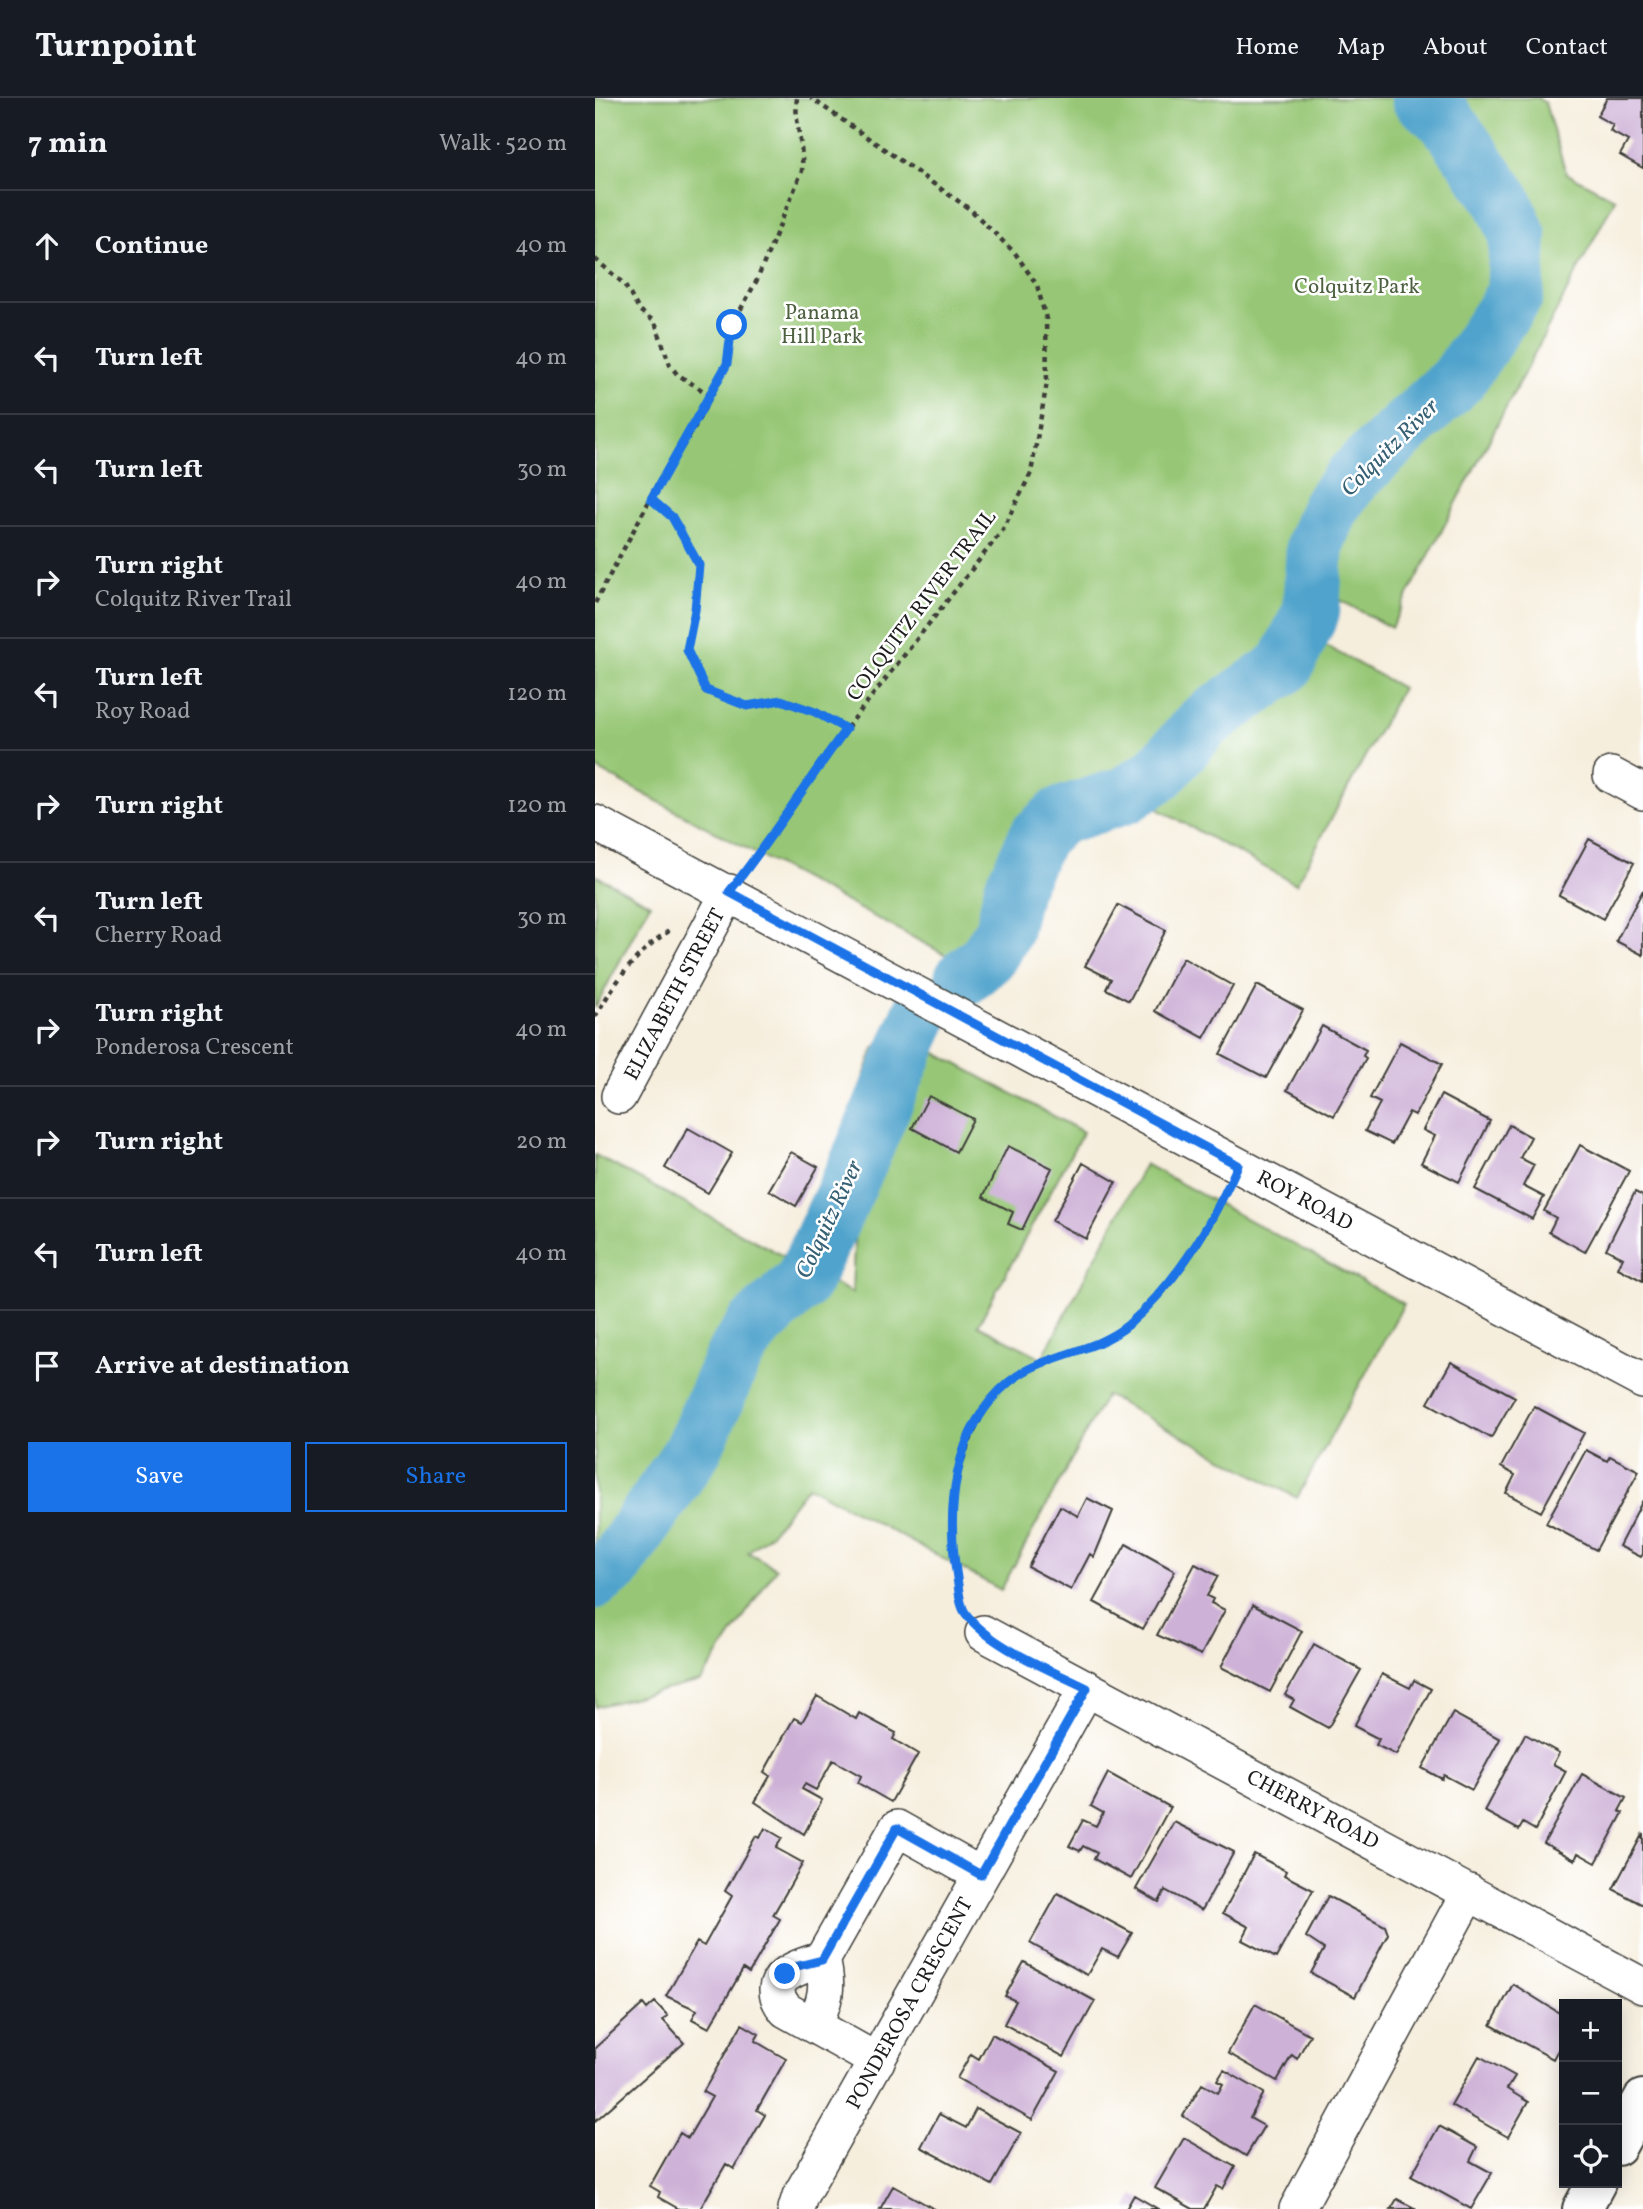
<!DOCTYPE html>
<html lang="en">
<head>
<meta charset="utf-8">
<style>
  body { margin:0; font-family:Vollkorn,serif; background:#20242c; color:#f1f3f6 }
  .controls { position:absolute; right:21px; bottom:21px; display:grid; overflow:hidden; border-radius:0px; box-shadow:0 4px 18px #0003 }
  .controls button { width:63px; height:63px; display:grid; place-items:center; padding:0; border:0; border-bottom:2px solid #363941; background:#171b24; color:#f1f3f6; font:35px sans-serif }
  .stop { position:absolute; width:21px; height:21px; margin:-16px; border:5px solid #1a73e8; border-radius:50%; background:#fff }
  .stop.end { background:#1a73e8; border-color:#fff; box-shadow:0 2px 7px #0008 }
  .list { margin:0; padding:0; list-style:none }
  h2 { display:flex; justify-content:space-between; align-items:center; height:91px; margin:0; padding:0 28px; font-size:30px }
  h2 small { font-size:23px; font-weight:400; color:#9ea1a6 }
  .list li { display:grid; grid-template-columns:46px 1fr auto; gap:21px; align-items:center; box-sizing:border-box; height:112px; padding:0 28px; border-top:2px solid #363941 }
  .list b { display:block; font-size:26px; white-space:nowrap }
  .list p { margin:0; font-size:23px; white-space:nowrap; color:#9ea1a6 }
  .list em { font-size:23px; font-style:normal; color:#9ea1a6 }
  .actions { display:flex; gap:14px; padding:21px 28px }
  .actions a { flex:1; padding:16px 0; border:2px solid #1a73e8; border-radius:0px; text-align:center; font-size:24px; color:#1a73e8 }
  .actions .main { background:#1a73e8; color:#fff }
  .icon { flex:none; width:38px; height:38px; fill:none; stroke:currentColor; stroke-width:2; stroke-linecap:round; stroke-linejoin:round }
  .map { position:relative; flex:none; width:1048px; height:2111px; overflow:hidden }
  header { display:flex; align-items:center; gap:42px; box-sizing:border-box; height:98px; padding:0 35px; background:#171b24; border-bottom:2px solid #363941 }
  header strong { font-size:33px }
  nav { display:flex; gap:38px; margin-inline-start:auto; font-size:24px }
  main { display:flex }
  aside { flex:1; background:#171b24 }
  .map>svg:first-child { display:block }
  .green { fill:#97c776; stroke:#5a7249; stroke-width:2 }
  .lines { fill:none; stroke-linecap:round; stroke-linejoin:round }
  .river { stroke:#50a3cc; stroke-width:58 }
  .building { fill:#cdb1d7 }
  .minor-casing { stroke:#3d3c39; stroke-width:38 }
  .major-casing { stroke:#3d3c39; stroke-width:42 }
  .path { stroke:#3d3c39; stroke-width:4.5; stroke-dasharray:5 5; stroke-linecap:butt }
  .minor { stroke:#fff; stroke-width:35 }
  .major { stroke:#fff; stroke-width:38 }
  .route { stroke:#1a73e8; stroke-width:9 }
  .labels { text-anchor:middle; stroke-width:5; stroke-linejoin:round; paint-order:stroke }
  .park-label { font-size:21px; fill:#4d6040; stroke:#fff }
  .street-label { font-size:21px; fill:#1c1c1c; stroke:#fff }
  .water-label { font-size:23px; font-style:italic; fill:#366074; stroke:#fff }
</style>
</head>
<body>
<header>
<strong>Turnpoint</strong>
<nav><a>Home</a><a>Map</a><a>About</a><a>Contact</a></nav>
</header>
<main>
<aside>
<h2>7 min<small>Walk · 520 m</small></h2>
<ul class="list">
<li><svg class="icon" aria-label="ahead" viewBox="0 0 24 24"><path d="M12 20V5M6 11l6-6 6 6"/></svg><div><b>Continue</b></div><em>40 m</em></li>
<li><svg class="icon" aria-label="left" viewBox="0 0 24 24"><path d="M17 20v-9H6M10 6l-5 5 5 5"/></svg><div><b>Turn left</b></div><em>40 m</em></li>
<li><svg class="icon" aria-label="left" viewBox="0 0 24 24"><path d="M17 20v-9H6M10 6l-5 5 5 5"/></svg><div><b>Turn left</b></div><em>30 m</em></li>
<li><svg class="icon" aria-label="right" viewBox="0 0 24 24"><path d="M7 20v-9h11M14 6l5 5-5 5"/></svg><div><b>Turn right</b><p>Colquitz River Trail</p></div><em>40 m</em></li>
<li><svg class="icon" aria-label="left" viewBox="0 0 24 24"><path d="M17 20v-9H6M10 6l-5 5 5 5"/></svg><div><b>Turn left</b><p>Roy Road</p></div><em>120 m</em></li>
<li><svg class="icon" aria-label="right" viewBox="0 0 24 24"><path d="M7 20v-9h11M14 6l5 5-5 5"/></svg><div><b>Turn right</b></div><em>120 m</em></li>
<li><svg class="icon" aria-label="left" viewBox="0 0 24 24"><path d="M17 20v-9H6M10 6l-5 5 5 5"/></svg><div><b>Turn left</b><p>Cherry Road</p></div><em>30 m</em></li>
<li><svg class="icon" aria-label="right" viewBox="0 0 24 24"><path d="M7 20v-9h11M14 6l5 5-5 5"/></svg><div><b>Turn right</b><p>Ponderosa Crescent</p></div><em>40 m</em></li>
<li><svg class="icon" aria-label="right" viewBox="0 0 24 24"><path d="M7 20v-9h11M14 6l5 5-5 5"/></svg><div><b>Turn right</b></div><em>20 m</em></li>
<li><svg class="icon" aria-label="left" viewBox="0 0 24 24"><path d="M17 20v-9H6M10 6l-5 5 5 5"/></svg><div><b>Turn left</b></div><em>40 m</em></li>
<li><svg class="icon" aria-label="arrive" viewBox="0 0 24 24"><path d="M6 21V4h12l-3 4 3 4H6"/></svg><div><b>Arrive at destination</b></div></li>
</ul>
<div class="actions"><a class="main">Save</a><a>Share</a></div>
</aside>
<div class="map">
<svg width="1048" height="2111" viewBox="0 0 1048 2111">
  <rect width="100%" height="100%" fill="#fff"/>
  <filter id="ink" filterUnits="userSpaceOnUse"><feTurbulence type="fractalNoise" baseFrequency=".0143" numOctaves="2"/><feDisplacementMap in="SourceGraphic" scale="14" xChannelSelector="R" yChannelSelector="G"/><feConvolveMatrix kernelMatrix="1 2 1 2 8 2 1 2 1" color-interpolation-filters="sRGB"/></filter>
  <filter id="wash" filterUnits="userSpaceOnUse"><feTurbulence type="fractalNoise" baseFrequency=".00686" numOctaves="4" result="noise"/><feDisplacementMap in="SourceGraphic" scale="28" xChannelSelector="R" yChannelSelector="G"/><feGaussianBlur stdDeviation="1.57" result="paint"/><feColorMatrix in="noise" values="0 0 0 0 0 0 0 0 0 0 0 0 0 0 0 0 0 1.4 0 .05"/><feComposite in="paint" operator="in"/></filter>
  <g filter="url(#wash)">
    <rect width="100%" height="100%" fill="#f6eedd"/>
    <path class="green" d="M0,0H943L950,5L971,75L1020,101L796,530L716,486V505L704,533L807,590L701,786L555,707C533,736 486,704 460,729C434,752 445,796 428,825C417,844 383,855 364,864L0,670Z
      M0,777L55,806L0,910Z
      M297,931L488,1034L383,1227L447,1260L550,1066L809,1206L702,1400L511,1297L406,1492L213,1388L175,1436L153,1454L181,1470L106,1583L0,1609V1057L257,1195L266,986L279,950Z"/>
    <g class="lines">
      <path class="river" d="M368,880L393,859L408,834L418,790L443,738L465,718L531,697L563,676L609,624L690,568L716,514L720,446L735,409L759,378L864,280L920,196L923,138L908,102L851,22L825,0
        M0,1482L19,1468L98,1352L140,1256L159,1229L208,1183L262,1068L326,916"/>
    </g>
    <g id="blocks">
      <path class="building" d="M1012,0H1048V70L1025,57L1033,43L1015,33L1018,27L1002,18Z
        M994,741L1039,765L1008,821L964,797Z
        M1048,792V857L1021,843Z
        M523,807L571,832L534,903L511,891L516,881L490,868Z
        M588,860L638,888L609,940L560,913Z
        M662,887L708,912L671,980L625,956Z
        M727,928L771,952L768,958L771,960L739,1018L692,992Z
        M805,944L847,966L820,1017L814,1014L797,1046L770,1033L785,1005L775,1000Z
        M846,997L895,1023L864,1084L826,1065L840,1038L828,1032Z
        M334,998L378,1021L361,1054L317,1030Z
        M914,1027L936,1039L925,1060L939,1067L928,1088L949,1099L937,1121L880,1091Z
        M93,1030L137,1055L113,1095L70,1070Z
        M985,1047L1034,1073L990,1154L954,1134L961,1120L949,1113Z
        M413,1048L457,1070L427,1132L413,1126L418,1114L388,1099Z
        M196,1054L223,1069L201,1108L174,1092Z
        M488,1065L521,1084L491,1141L457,1123Z
        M1040,1094L1048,1098V1183L1023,1170L1028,1160L1011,1151Z
        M856,1264L920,1299L896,1340L833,1305Z
        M939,1308L989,1335L946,1414L911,1395L920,1377L906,1369Z
        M991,1352L1012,1363L1015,1358L1044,1373L1001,1452L951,1425Z
        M492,1400L518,1413L499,1459L495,1456L476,1492L433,1469L465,1408L483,1418Z
        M1048,1402V1456L1046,1459L1024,1448Z
        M531,1446L580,1473L548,1531L499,1504Z
        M600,1466L623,1478L612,1498L618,1501L616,1505L630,1512L606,1557L562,1537Z
        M658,1507L707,1533L675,1594L626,1569Z
        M719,1546L766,1572L733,1630L695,1609L699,1602L690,1597Z
        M787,1576L815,1590L819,1582L836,1591L801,1657L781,1647L784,1641L759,1628Z
        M222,1598L261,1621L264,1615L301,1635L298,1641L323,1656L296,1704L263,1685L266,1678L238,1662L221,1692L210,1686L207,1691L227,1702L209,1736L160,1704L175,1678L169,1674L199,1620L207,1624Z
        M858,1615L905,1641L877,1692L849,1677L847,1681L827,1670Z
        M930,1636L964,1655L958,1666L971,1673L940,1732L928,1725L924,1732L889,1713Z
        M513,1675L575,1709L536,1781L499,1761L502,1755L488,1748L485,1753L474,1748L488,1722L501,1728L508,1715L496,1708Z
        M987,1676L1031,1700L1024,1713L1028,1715L1001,1765L983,1755L980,1762L949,1745Z
        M579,1724L639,1754L607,1812L570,1792L564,1804L541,1791Z
        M170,1730L187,1740L181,1750L208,1765L178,1817L185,1821L154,1875L148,1871L114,1930L97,1921L102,1912L71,1898L102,1844L109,1848L137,1798L130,1793L161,1738L165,1740Z
        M1048,1735V1807L1018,1791Z
        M659,1756L691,1773L689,1777L718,1792L681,1860L647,1842L654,1829L628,1815Z
        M463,1795L537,1835L523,1859L507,1851L492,1877L435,1845Z
        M733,1798L790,1828L793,1836L760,1899L716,1875L729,1851L711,1839Z
        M429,1864L500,1903L469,1959L409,1926L421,1903L410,1898Z
        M918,1886L969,1918V1941L958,1961L896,1927Z
        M60,1904L73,1918L68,1922L89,1945L0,2023V1950L48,1906L52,1911Z
        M660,1906L715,1937L702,1961L697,1957L682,1983L633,1955Z
        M147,1926L164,1936L160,1943L191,1961L162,2012L170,2017L139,2071L131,2066L105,2111H84L63,2099L65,2094L55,2088L85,2035L93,2040L117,1999L108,1994Z
        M397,1936L464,1973L437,2022L362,1980L376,1956L384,1961Z
        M884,1958L920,1978L912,1991L933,2004L913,2039L856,2007Z
        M629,1972L669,1995L655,2020L669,2028L651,2058L588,2018L607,1986L623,1995L628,1986L622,1983Z
        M381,2011L426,2035L397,2087L326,2049L344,2016L371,2030Z
        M844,2028L882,2049L875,2063L897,2075L876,2111L816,2078Z
        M589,2040L640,2069L628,2091L622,2088L609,2111H598L560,2090Z
        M298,2088L339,2111H285Z
        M539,2097L563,2111H531Z
        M802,2101L821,2111H796Z"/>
    </g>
  </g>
  <g filter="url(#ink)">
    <use href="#blocks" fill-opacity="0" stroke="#3d3c39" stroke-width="2"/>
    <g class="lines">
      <defs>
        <path id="minor" d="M1016,677L1048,694
          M0,725L1048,1283
          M24,998L134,794
          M388,1535L1048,1888
          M227,1862C204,1868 164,1880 191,1912L282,1963
          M218,1927C231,1904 234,1887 227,1862L302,1730L386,1777
          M201,2111L205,2098L492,1590
          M702,2111L874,1794"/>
        <path id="major" d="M1022,2048L1048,2001
          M987,2111L1001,2085"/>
      </defs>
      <use href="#minor" class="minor-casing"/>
      <use href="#major" class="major-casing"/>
      <path class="path" d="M0,161L29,186L44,212L60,224L75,267L82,276L116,298
        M56,402L77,419L104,467L100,512L92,552L111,592L152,608L186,602L221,614L251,631
        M0,505L68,377L99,330L132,266L137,227L162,182L207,73C209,48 199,26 202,0
        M154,769L251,631L407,433L436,375L452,284L451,221L442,187L420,155L376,112L216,0
        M0,919C20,884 41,854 74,833
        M368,1510C355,1438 348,1397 381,1329C388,1313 400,1294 415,1283C449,1258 495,1254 530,1229C568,1201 610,1141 629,1098"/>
      <use href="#minor" class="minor"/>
      <use href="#major" class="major"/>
    </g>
  </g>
  <g class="lines" filter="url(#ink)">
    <path class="route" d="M137,227L132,266L56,401L77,419L104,467L100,512L92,552L111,592L152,608L186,602L220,614L251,631C211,685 176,742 134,794L643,1067C617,1126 583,1184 533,1227C498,1256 447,1256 414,1284C357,1332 351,1413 362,1480C364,1491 364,1507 371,1516C396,1549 454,1571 492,1590L386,1777L302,1730L227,1862L199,1869L190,1876"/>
  </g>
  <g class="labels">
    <g class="park-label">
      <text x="762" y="195">Colquitz Park</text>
      <text x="227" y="221">Panama<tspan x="227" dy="24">Hill Park</tspan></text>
    </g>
    <g class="street-label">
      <text transform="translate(326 507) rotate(-53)" y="7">COLQUITZ RIVER TRAIL</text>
      <text transform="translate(79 896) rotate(-62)" y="7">ELIZABETH STREET</text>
      <text transform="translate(710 1102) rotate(28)" y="7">ROY ROAD</text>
      <text transform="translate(718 1711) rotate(28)" y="7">CHERRY ROAD</text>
      <text transform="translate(314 1905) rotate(-61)" y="7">PONDEROSA CRESCENT</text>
    </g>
    <g class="water-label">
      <text transform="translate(794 349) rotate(-45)" y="8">Colquitz River</text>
      <text transform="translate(233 1121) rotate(-65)" y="8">Colquitz River</text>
    </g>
  </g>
</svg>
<div class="controls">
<button>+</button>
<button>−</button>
<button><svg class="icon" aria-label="locate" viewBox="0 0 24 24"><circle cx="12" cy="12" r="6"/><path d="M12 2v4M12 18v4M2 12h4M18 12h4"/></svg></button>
</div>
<div class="stop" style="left:137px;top:227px"></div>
<div class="stop end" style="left:190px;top:1876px"></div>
</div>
</main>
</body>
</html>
